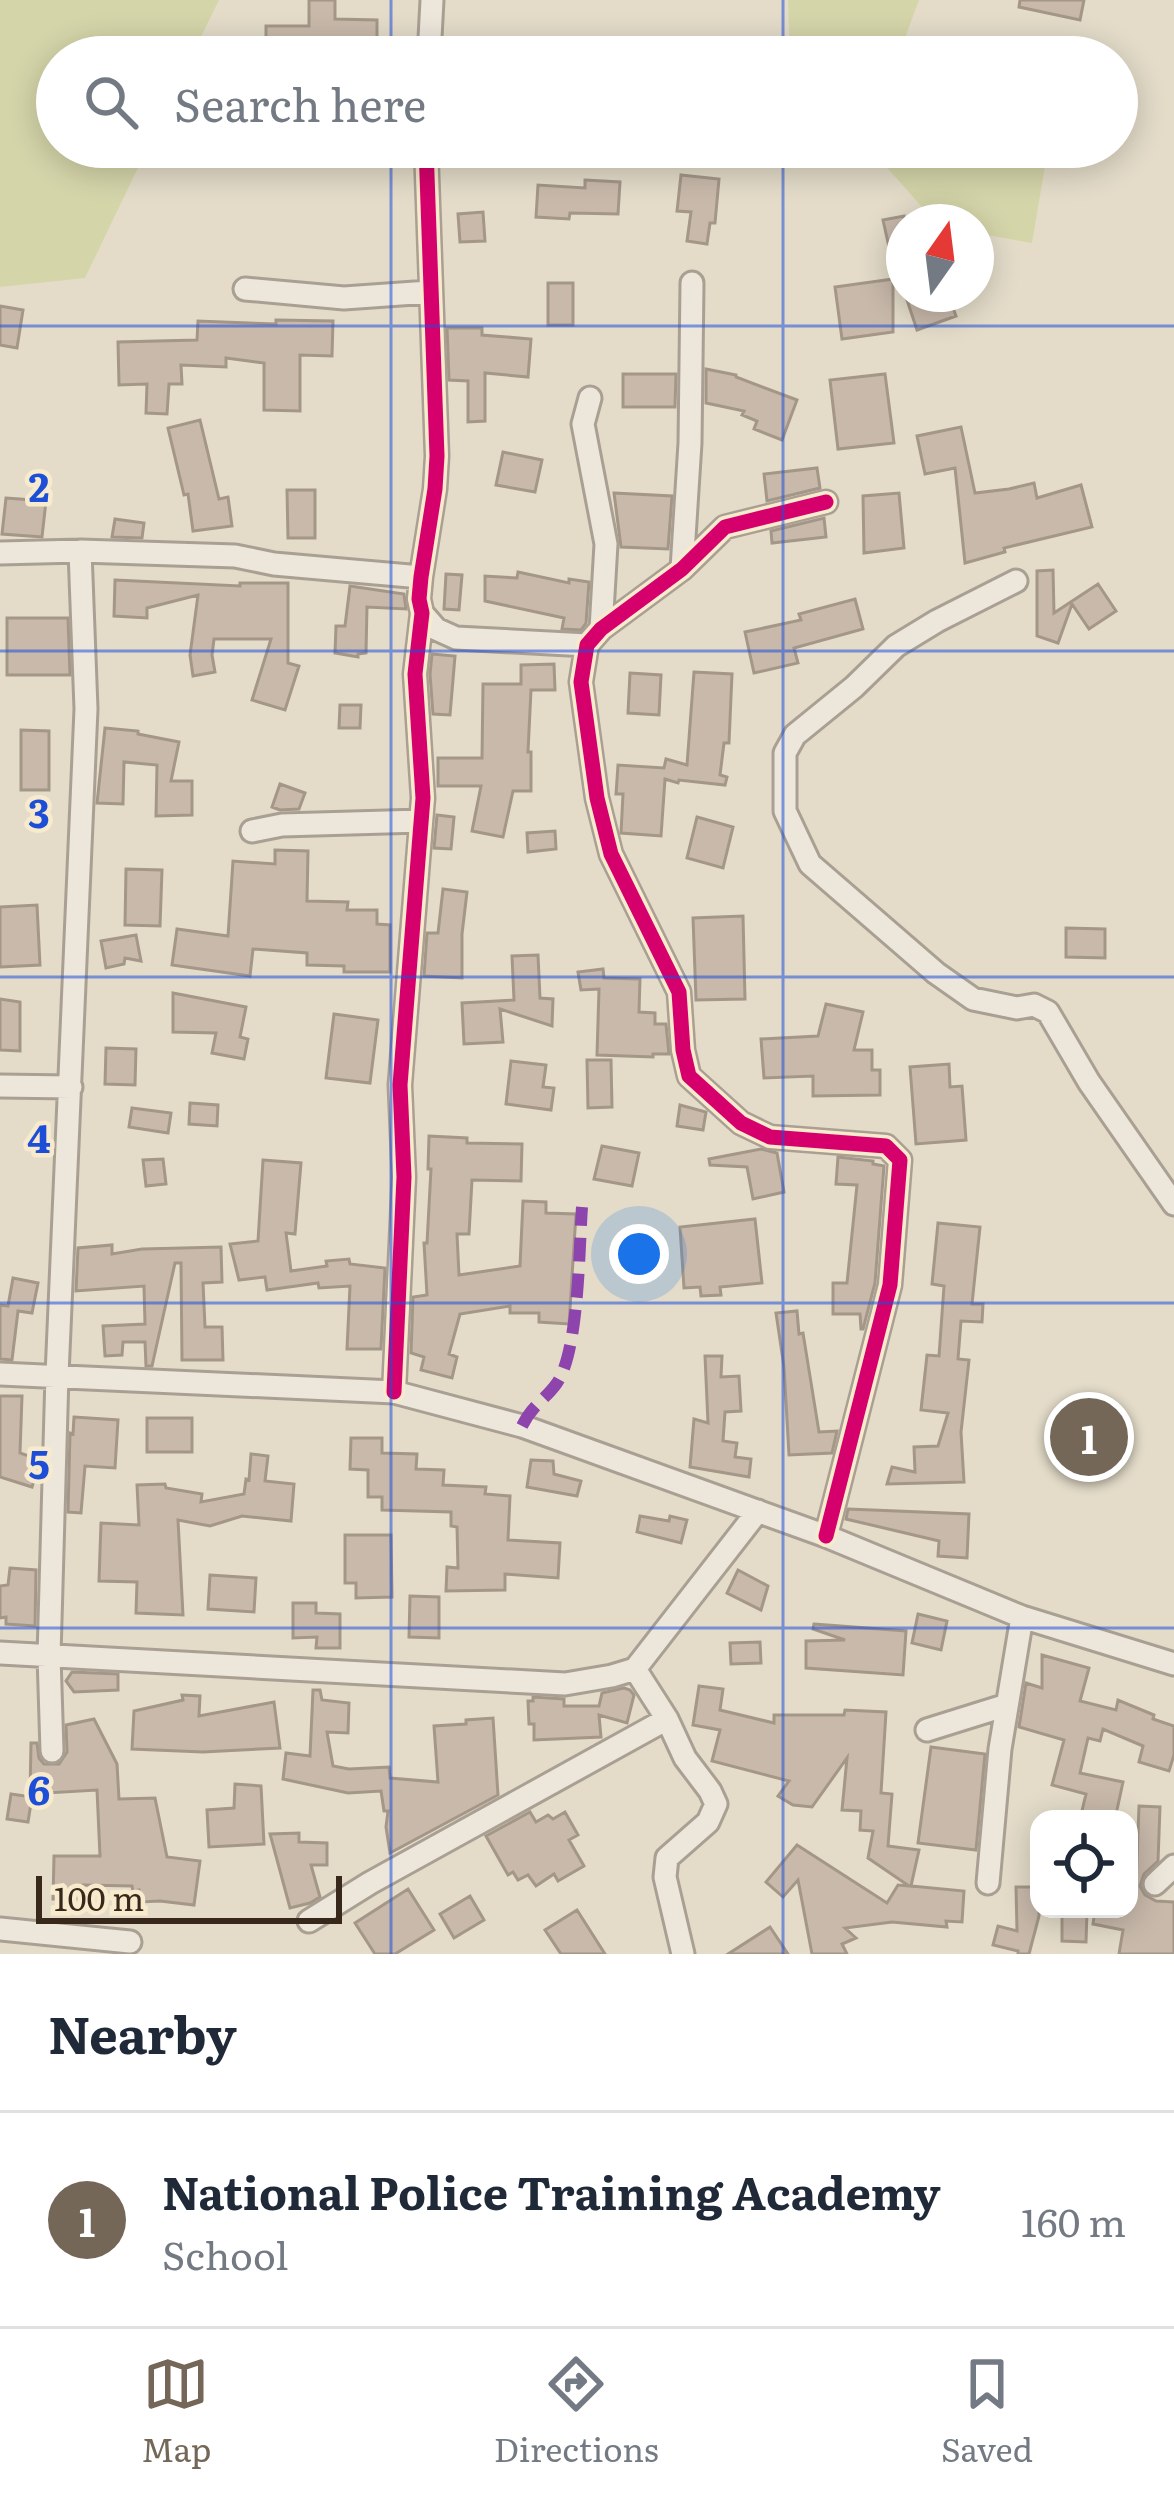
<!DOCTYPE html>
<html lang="en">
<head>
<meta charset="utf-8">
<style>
  body { margin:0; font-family:Literata,serif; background:#f6f6f7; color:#1f2937 }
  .controls { position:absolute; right:36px; bottom:36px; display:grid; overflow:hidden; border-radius:24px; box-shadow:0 6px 30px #0003 }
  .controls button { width:108px; height:108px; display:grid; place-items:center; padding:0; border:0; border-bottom:3px solid #e0e1e3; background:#fff; color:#1f2937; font:60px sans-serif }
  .compass { position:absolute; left:886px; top:204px; width:108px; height:108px; border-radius:50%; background:#fff; box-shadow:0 6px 30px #0003; rotate:14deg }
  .scale { position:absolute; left:36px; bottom:30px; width:306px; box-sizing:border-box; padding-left:12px; border:6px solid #37281b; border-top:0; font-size:33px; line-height:42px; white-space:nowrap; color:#37281b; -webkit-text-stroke:9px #f7eacd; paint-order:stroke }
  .you { position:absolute; left:639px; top:1254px; width:42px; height:42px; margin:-30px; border:9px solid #fff; border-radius:50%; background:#1a73e8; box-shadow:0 0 0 18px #1a73e833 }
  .badge { display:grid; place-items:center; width:78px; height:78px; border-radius:50%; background:#746758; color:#fff; font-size:39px; font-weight:700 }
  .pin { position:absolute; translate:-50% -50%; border:6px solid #fff; box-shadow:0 3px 12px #0006 }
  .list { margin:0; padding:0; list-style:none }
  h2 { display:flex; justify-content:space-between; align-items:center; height:156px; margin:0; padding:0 48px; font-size:51px }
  h2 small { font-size:39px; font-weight:400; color:#747a83 }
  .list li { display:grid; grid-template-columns:78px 1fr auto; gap:36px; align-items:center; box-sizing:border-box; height:216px; padding:0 48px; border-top:3px solid #e0e1e3 }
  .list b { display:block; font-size:45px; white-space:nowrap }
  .list p { margin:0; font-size:39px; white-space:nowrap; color:#747a83 }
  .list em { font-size:39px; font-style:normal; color:#747a83 }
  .icon { flex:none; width:66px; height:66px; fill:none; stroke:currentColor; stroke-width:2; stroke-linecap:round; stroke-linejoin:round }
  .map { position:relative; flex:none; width:1174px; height:1954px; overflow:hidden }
  .search { position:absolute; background:#fff; box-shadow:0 6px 30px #0003; left:36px; right:36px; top:36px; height:132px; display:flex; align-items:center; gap:30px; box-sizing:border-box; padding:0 42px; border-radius:66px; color:#747a83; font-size:45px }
  .sheet { height:372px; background:#fff }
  nav { display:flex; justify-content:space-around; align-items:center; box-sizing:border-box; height:168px; border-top:3px solid #e0e1e3; background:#fff; font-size:33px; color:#747a83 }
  nav a { display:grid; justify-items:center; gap:6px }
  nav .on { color:#746758 }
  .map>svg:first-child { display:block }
  .green { fill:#d5d5aa }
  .building { fill:#c8b9aa; stroke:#a49788; stroke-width:3 }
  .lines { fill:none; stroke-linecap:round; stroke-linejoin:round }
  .minor-casing { stroke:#a9a093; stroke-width:27 }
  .minor { stroke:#ece6db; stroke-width:21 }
  .quiet { stroke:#8e44ad; stroke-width:12; stroke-dasharray:24 12; stroke-linecap:butt }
  .cycleway-casing { stroke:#f7eacd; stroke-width:22 }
  .cycleway { stroke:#d6006c; stroke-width:15 }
  .grid { fill:none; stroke:#1d4ed8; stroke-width:3; stroke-opacity:0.55 }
  .grid-label { font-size:39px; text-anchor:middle; font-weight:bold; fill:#1d4ed8; stroke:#f7eacd; stroke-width:9; stroke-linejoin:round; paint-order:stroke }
</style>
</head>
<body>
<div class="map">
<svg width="1174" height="1954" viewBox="0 0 1174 1954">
  <rect width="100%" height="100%" fill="#e4dcc9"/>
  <path class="green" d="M0,0H219L191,57H57V147H148L85,278L0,287Z
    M788,0H919L898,57H790Z
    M869,147L1048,148L1032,243L976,233V222H935Z"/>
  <path class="building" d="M309,0H335V19L377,20V41H357V57H266V26H309Z
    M1020,0H1084L1080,20L1019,7Z
    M681,175L719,179L715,223H710L707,244L687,241L691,212L677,211Z
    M585,180L620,182L618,214L570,213L569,219L536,217L538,185L585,188Z
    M483,212L485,241L460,242L458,214Z
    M904,216V282L897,283L883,220Z
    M893,279V332L842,339L835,287Z
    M548,283H573V325H548Z
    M905,294H948L956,316L917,330Z
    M0,306L23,310L17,348L0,345Z
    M276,320L333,321L332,356L300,355V411L264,410V363L226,358V367L181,365L182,384H169L167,414L146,413L147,384L119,385L118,342L197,340L198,321L276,324Z
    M447,328H482V335L531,339L528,377L485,373V421L468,422V381L449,380Z
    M706,369L736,375V377L797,400L782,440L754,429L757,421L742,415L744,411L706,403Z
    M623,374H676L675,407H623Z
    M885,374L894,443L838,449L830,380Z
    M200,420L219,499L228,497L232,526L193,531L188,494L184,495L168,428Z
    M961,427L975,493L1009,489L1034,483L1037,498L1081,485L1092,527L1004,548L1005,552L965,563L955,468L925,474L917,436Z
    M503,452L542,460L535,492L496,485Z
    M817,468L820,488L767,501L764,474Z
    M287,490H315V538H288Z
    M614,493L672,496L668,549L621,547Z
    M899,493L904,548L864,553L863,496Z
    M6,498L46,501L42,537L2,534Z
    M824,518L826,537L772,543L771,531Z
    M115,519L144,523L142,538L112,537Z
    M1053,570L1054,613L1098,584L1116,611L1089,629L1072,604L1058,643L1037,636V571Z
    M518,572L569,583V579L589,582L586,623L581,630L562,629L564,618L485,601V576L517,578Z
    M446,574L462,575L459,610L444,609Z
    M115,580L240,586V583H288V663L299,666L285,710L252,700L271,639H214L212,655L215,672L193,676L190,655L198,595L147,608V618L114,616Z
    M350,586L404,594L406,609L367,607L366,653L358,654V657L335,653L336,626H345Z
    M855,599L863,629L794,648L798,663L754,673L745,632L801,620L799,614Z
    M7,618H68L70,675H7Z
    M432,654L455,656L450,715L433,714L430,674Z
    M554,664L555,690H531L528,752H531V791H513L503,837L472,831L481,786H438V758H482L483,684H521V665Z
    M694,672L732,674L729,743H724L720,775L727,777L725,785L679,780L678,783L665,779L661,836L621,833L623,794H616L618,765L664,768L666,759L687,765Z
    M630,673L661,675L659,715L628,713Z
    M340,705H361L360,728H339Z
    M105,728L138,731V734L179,742L171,781H192V815L156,816L157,765L124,762L123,804L97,803Z
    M21,730L49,731V790H21Z
    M280,784L305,793L299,809L280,810L272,807Z
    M437,815L454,817L451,849L434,848Z
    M697,817L733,827L723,868L687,858Z
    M555,831L556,849L528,852L527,833Z
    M275,850L308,851L307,901L348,902L347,910H377V924L390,925V972H344V966L307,965V953L253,949L250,976L172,965L177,929L228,936L233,861L275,864Z
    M126,869L162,870L160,926L125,925Z
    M443,889L467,892L462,934V978L424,976L427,933H438Z
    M37,905L40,965L0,967V907Z
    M743,916L745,999L696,1000L693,918Z
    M1066,928L1105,929V958L1066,957Z
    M136,935L141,961L125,958L124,964L106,968L101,941Z
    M538,955L540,998L553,999L552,1026L500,1009L503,1042L464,1044L462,1003L514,1000L512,956Z
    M603,969L604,978L640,979L639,1012L655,1013V1024H666L669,1054H653V1057L597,1055L599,989L581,990L578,972Z
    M173,993L246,1007L240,1037L248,1039L244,1059L212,1053L216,1033L173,1032Z
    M0,999L20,1002V1051L0,1050Z
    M826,1004L863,1012L854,1050H872V1070H880V1095L813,1096V1076L764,1078L761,1039L818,1036Z
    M334,1014L378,1020L370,1083L326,1078Z
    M106,1048L136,1049L135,1085L105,1084Z
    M587,1060H611L612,1107L588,1108Z
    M511,1061L546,1065L543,1087L554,1088L551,1110L506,1104Z
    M949,1064L950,1087L962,1086L966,1140L916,1144L910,1067Z
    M190,1103L218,1105L217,1126L189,1124Z
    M680,1105L706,1112L703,1130L677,1126Z
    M132,1108L171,1113L168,1133L129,1127Z
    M429,1136L467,1138V1143L522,1144L521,1181L472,1180L469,1234H457L459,1275L520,1266L523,1201L546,1202V1213L576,1214L569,1324L539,1322V1313H510V1306L460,1314L449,1354L457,1357L452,1378L421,1370L424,1357L411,1353L413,1297L427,1295L424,1243H427L431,1169H428Z
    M602,1146L639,1153L632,1186L594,1179Z
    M761,1149L777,1153L784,1192L753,1199L747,1167L710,1165L709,1159Z
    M838,1157L873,1161V1164L884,1166L875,1283L863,1329H861L860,1314H833V1283H847L857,1185L836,1184Z
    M163,1159L166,1184L146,1186L143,1160Z
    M263,1160L301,1163L295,1234L286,1233L291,1271L327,1266L326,1261L349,1259L350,1264L385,1268L381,1349H347L350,1286L319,1288L318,1283L267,1290L265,1277L239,1280L230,1244L258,1241Z
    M755,1219L762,1283L720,1287L721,1295L701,1296L700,1287L684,1288L680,1227Z
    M938,1223L980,1227L972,1304H983L982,1322L961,1321L958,1359L969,1360L961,1432L964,1482L887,1484L892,1467L915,1472L914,1447L938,1446L948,1413L921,1410L927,1355L939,1356L944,1286L932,1284Z
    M112,1245V1254L142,1249L221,1247L222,1282L203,1283L205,1327H222L223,1360H182L181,1263H175L152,1366H146L145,1342H123L122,1355L105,1356L103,1326L145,1324L144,1286L76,1291L78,1248Z
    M13,1278L38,1283L32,1313L18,1311L12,1360L0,1359V1305L8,1306Z
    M797,1311L799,1334L803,1333L819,1432L837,1431L832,1453L789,1455L784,1367L776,1313Z
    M705,1356H722L721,1377L739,1376L741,1411L725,1412L723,1441L737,1443L735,1457L751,1459L749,1477L690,1467L694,1419L708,1423Z
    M0,1396H22L20,1453L40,1460L32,1487L0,1477Z
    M74,1417L118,1420L115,1468L85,1466L81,1513L68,1512L70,1433L73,1434Z
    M147,1418H192V1452H147Z
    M351,1438H382V1453L417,1454L416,1469L444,1470L443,1485L486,1487L485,1494L510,1496L508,1540L560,1543L558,1578L505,1574V1590L446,1591L447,1567L458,1568L457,1527L451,1526V1512L382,1510V1497H368V1470L350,1469Z
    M251,1454L268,1456L265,1481L294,1484L291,1521L242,1516L210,1526L178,1520L183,1615L136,1613L137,1582L99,1581L101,1523L139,1525L137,1485L165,1484L166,1488L202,1494L201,1502L244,1494L246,1479L249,1480Z
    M531,1460L553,1461L554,1474L581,1481L577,1496L527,1487Z
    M848,1509L969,1514L967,1558L938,1556L939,1541L846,1519Z
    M640,1516L669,1521L670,1516L687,1520L681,1543L637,1532Z
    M345,1535H391L392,1597L356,1598V1583H345Z
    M10,1568L36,1570L35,1626L6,1624V1617L0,1618V1586L8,1585Z
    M738,1570L768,1586L761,1610L727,1593Z
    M210,1575L256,1578L254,1612L208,1609Z
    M410,1596L439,1597V1638L409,1637Z
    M293,1603H316V1613L340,1614V1648H316L317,1637L293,1638Z
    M918,1614L947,1621L941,1650L912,1643Z
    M814,1624L906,1631L903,1675L806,1668V1641L845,1640L813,1629Z
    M760,1642L761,1663L731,1664L730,1643Z
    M1042,1655L1089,1668L1080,1701L1116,1710L1118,1700L1154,1715L1153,1719L1174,1726V1755L1169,1771L1139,1762L1143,1746L1103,1729L1100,1741L1088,1738L1080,1773L1123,1782L1115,1819H1080L1086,1794L1052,1785L1064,1740L1019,1727L1026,1683L1042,1688Z
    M72,1672L118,1674V1690L74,1692L66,1681Z
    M699,1686L723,1689L720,1710L774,1723V1715H844L845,1710L886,1712L881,1793L892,1794L888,1846L919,1850L911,1886L964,1891L962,1922L946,1921L947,1927L892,1922L845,1928L856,1938L842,1944L847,1954H812L798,1880L783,1897L766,1882L797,1845L887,1903L898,1885L909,1886L868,1858L873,1831L860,1830L861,1811L842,1810L847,1758L812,1807L793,1805L778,1796L789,1781L712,1761L720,1730L693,1725Z
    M624,1688L630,1690L634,1695L627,1723L599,1715L601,1737L534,1740V1724H529L528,1701H533V1697L564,1699V1706H599L602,1693Z
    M313,1690H320L322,1700L349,1703L348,1733L327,1732L333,1766L349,1769L389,1767L390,1778L438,1782L434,1726L466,1724V1720L493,1718L498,1795L390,1853L386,1827L388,1811H384L381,1791L348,1793L283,1779L286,1753L310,1756Z
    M182,1695L200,1696L199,1716L274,1702L280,1748L203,1752L132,1749L134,1711L183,1700Z
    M94,1719L117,1764L119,1799L155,1798L167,1857L200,1861L194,1905L160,1901L140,1902L139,1890L133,1891L132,1886L83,1885V1899H53L54,1856H100L97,1790L30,1794L31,1743H37L39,1758L44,1764H59L67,1752L66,1725Z
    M931,1747L985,1754L976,1850L918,1843Z
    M235,1784L261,1786L264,1844L209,1847L207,1810L234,1808Z
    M11,1794L32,1797L28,1822L7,1819Z
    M1139,1806L1160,1807L1158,1861L1144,1874L1140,1886L1145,1895L1156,1901L1174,1902V1954H1119L1123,1930L1093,1924L1095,1909H1129V1887L1136,1888Z
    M530,1812L536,1822L548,1815L553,1819L565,1812L578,1835L569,1840L584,1866L558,1881L554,1874L536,1886L528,1875L518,1880L513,1872L508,1875L486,1836Z
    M299,1833V1842L327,1843V1865H311L320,1897L310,1903L290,1908L270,1834Z
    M1016,1887H1039V1916L1029,1954H1018V1951L993,1945L998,1926L1017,1931Z
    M408,1889L434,1930L395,1954H375L355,1923Z
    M470,1896L484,1920L454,1938L440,1914Z
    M577,1910L605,1954H561L545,1930Z
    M1062,1910L1087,1911L1086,1942L1062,1941Z
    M770,1927L788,1954H728Z"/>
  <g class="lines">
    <defs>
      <path id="minor" d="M429,57L432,0
        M245,289L344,298L429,292
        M590,398L583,424L606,544L601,629
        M826,502L725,527L682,569L601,629L587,645L581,682L597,798L611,854L679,992L683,1050L689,1076L741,1123L770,1137L886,1146L900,1160L890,1285L826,1536
        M0,553L80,551L235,556L274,564L421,577
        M682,569L690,443L692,283
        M1016,581L937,621L896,646L854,687L795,735L785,753V811L810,864L936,973L973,999L1017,1008L1034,1005L1048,1012L1089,1082L1174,1204
        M422,613L436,629L456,638L587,645
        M252,831L282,825L421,821
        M0,1086L71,1087
        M0,1374L394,1392L522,1426L826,1536L1022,1617L1174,1664
        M394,1392L404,1177L400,1085L423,798L415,674L422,613L419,599L421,577L435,489L437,456L426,147
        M0,1653L565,1684L612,1676L635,1669L758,1511
        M635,1669L667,1719L685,1758L710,1791L716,1804L708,1822L667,1858L665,1877L683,1954
        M927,1730L1007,1705
        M52,1751L49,1656L57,1375L86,709L80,551
        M988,1883L1000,1749L1022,1617
        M1155,1884L1174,1866
        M309,1921L370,1883L667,1719
        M0,1929L130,1942"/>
    </defs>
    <use href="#minor" class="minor-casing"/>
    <use href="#minor" class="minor"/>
    <path class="quiet" d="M522,1426C533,1404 545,1400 557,1383C579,1350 579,1249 582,1207"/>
    <defs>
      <path id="cycleway" d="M826,502L725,527L682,569L601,629L587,645L581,682L597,798L611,854L679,992L683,1050L689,1076L741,1123L770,1137L886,1146L900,1160L890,1285L826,1536
        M394,1392L404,1177L400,1085L423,798L415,674L422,613L419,599L421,577L435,489L437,456L426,147"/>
    </defs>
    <use href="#cycleway" class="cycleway-casing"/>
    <use href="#cycleway" class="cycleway"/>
  </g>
  <path class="grid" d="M391,0V57M783,0V57M391,147V1954M783,147V1954M0,326H1174M0,651H1174M0,977H1174M0,1303H1174M0,1628H1174"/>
  <g class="grid-label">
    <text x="39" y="502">2</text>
    <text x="39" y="828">3</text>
    <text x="39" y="1153">4</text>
    <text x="39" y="1479">5</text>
    <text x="39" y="1805">6</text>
  </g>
</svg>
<div class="controls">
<button><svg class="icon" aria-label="locate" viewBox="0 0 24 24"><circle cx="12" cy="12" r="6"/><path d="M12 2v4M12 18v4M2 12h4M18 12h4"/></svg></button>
</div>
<svg class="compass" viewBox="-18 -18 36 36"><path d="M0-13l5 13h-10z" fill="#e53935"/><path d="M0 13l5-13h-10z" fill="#747a83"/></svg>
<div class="scale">100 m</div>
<div class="you"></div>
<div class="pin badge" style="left:1089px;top:1437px">1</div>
<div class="search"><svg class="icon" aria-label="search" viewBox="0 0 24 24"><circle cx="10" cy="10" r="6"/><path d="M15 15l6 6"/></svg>Search here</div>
</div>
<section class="sheet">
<h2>Nearby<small></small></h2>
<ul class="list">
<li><span class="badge">1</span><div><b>National Police Training Academy</b><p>School</p></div><em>160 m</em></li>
</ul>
</section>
<nav>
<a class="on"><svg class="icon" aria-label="map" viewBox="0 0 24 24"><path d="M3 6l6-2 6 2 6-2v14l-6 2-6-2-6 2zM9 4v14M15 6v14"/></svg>Map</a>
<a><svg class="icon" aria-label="directions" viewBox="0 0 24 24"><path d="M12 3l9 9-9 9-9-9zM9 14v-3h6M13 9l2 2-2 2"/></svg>Directions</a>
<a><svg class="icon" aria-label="saved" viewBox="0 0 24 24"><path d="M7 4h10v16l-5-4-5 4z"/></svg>Saved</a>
</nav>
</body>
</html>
